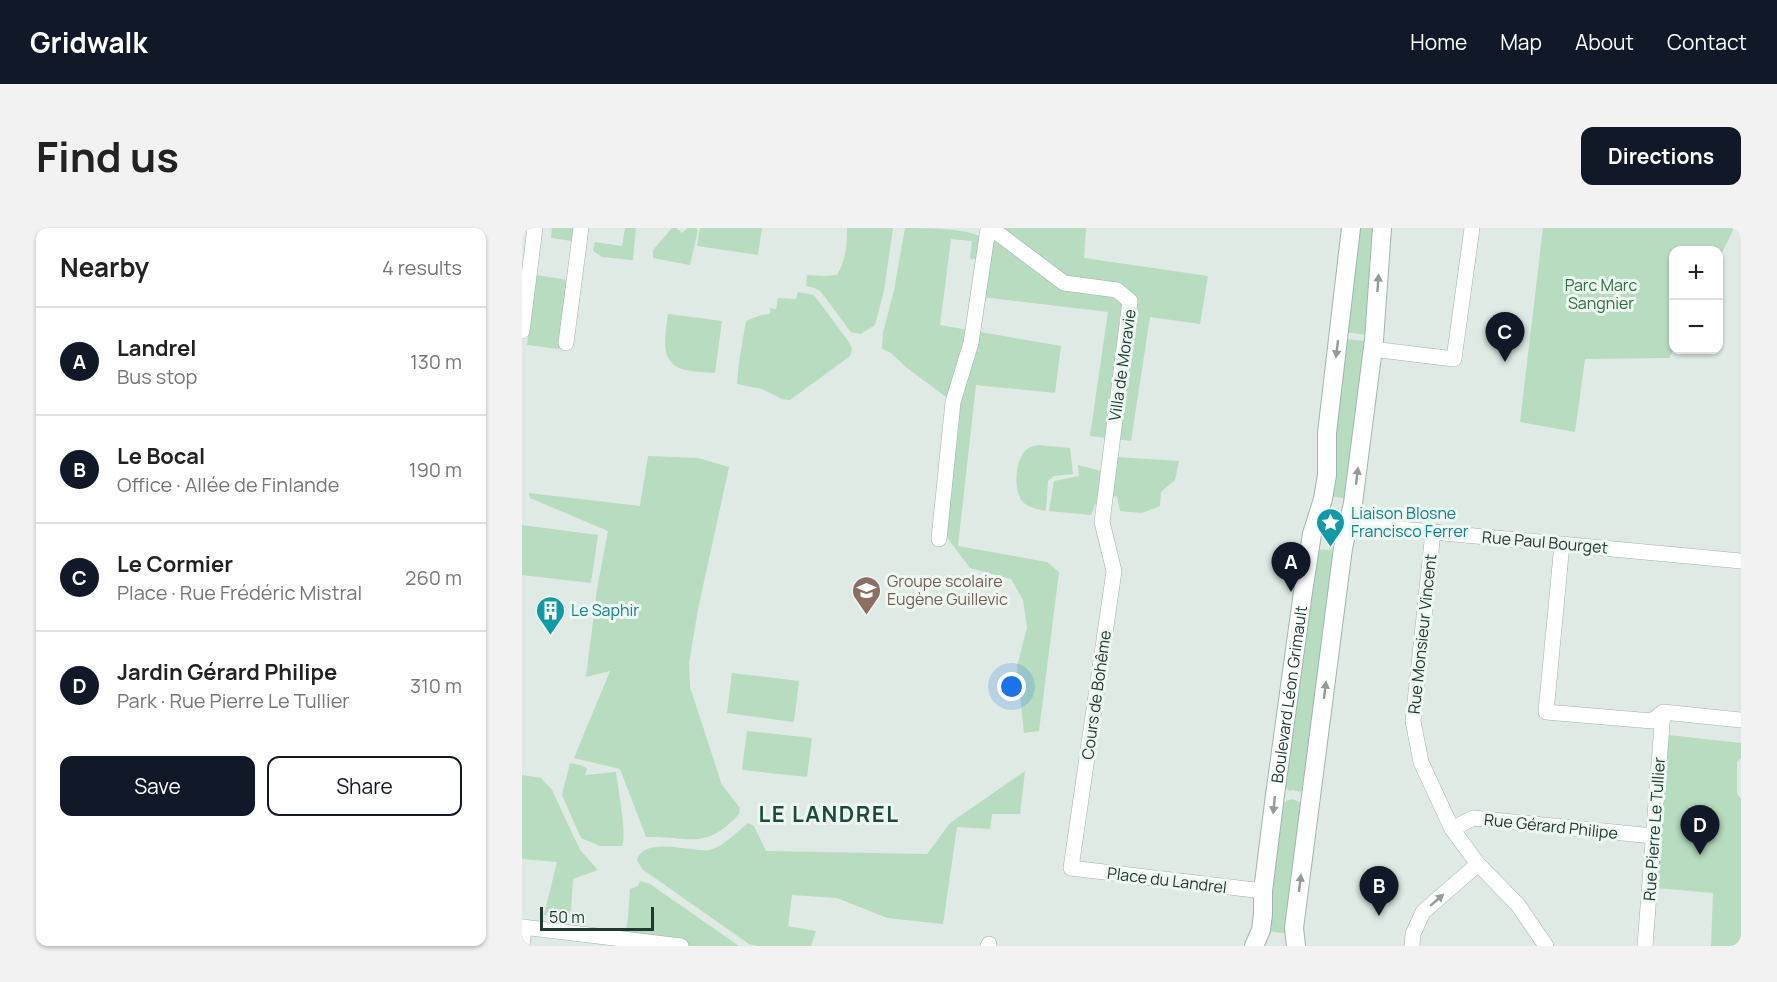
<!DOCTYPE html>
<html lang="en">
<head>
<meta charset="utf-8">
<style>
  body { margin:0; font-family:Manrope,sans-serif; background:#f2f2f2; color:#222 }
  .controls { position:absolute; right:18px; top:18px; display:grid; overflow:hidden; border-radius:12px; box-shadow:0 2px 4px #0004 }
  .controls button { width:54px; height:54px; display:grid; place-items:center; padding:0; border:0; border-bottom:2px solid #e0e0e0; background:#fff; color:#222; font:30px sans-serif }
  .scale { position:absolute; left:18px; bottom:15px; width:114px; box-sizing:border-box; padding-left:6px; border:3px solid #203a31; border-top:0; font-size:16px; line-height:21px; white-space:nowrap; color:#203a31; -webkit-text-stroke:4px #eff7f2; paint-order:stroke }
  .you { position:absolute; left:490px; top:459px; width:21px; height:21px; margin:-15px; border:4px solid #fff; border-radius:50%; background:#1a73e8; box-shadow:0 0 0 9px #1a73e833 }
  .badge { display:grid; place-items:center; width:39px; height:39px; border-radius:50%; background:#111827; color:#fff; font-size:20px; font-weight:700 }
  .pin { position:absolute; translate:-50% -50px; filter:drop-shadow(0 2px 3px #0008) }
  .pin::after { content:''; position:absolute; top:32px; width:21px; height:18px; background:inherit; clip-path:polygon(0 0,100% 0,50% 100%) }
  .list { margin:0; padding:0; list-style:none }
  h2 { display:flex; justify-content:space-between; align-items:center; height:78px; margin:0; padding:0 24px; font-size:26px }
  h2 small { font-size:20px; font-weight:400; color:#767676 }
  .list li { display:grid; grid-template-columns:39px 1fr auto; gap:18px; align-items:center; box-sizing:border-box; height:108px; padding:0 24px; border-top:2px solid #e0e0e0 }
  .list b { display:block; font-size:22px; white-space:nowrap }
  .list p { margin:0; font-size:20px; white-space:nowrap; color:#767676 }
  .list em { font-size:20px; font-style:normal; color:#767676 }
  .actions { display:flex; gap:12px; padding:18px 24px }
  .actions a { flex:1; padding:14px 0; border:2px solid #111827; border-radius:12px; text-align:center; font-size:21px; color:#111827 }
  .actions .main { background:#111827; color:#fff }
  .map { position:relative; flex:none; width:1219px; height:718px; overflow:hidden; border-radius:12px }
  header { display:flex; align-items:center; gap:36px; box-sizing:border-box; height:84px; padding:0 30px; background:#111827; color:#fff }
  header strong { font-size:28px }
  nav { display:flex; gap:33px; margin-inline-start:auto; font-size:21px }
  .intro { display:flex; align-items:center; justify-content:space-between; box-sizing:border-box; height:144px; padding:0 36px }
  h1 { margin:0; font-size:42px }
  .button { padding:15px 27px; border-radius:12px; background:#111827; color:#fff; font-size:21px; font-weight:700 }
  main { display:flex; gap:36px; padding:0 36px }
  aside { flex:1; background:#fff; border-radius:12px; box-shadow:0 2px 4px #0004 }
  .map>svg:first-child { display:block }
  .green { fill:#b7dcbf }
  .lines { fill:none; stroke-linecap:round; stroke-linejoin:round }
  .street-casing { stroke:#a2b2ab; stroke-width:16 }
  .secondary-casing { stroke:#9eb6ac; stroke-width:20 }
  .street { stroke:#fff; stroke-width:15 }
  .secondary { stroke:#fff; stroke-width:18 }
  .oneway { fill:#909c98 }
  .labels { text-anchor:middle; stroke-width:6; stroke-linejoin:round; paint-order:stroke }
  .park-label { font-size:16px; fill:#2b7042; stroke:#eff7f2 }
  .street-label { font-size:16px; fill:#203a31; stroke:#eff7f2 }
  .culture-label { font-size:16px; fill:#0d838f; stroke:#eff7f2; text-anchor:start }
  .education-label { font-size:16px; fill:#785e54; stroke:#eff7f2; text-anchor:start }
  .district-label { font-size:22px; font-weight:bold; letter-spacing:1.5px; fill:#1c4b3d; stroke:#eff7f2 }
</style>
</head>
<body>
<header>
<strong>Gridwalk</strong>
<nav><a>Home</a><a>Map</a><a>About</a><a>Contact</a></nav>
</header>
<div class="intro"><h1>Find us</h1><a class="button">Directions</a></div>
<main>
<aside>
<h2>Nearby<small>4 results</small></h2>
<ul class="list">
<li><span class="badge">A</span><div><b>Landrel</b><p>Bus stop</p></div><em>130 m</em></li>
<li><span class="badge">B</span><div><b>Le Bocal</b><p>Office · Allée de Finlande</p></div><em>190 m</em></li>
<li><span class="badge">C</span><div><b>Le Cormier</b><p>Place · Rue Frédéric Mistral</p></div><em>260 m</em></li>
<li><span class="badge">D</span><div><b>Jardin Gérard Philipe</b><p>Park · Rue Pierre Le Tullier</p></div><em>310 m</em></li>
</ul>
<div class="actions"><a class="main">Save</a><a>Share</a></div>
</aside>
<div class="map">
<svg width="1219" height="718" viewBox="0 0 1219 718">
  <rect width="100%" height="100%" fill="#dfeae4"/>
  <path class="green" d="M30,0H52L50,13L29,10Z
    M103,0H114L111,32L80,29L71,23L73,14L100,18Z
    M150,0H154L160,5L166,0H174L176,2L168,37L131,30V22Z
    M178,0H240L236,27L175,18Z
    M325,0H371L362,63L353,97L339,106L329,104L299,64L293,60L284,58L285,47L304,48L315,47C324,32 325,17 325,0Z
    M383,0C404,0 444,0 459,9L456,31H448L450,13L429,11L418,97L539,118L533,165L454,157L436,318L525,334L537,344L517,503L502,505L495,438L505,400L501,372L489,351L448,340L423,307L431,174L385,140L369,125L360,121L361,105L372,62Z
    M466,0H564L562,30L686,48L678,96L628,89L609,213L568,208L586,84L460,69Z
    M835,0H855L845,107L823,104Z
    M1021,0H1212L1197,31L1196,22H1152V121L1147,130L1063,131L1053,204L998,194Z
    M15,47L45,52L37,121L5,117Z
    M276,64L292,67L327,114L330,121L328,128L268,172L260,171L240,161L215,156L217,134L224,93L239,87L248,86V80L254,81L256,70L274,71Z
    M146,86L200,93L193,145C183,144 170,144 160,141C136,133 144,105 146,86Z
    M821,111L844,113L830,271L806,268Z
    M516,217L548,220L551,246L532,248L526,253L524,283C515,281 507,280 501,274C491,263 493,234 503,223C507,219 511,218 516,217Z
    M126,228L176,230L207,239L176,381L167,435L168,459L200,557L218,580L217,586C184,623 167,608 124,609L98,541L52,530L88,443L64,449L75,361L86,303L8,270L7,265L118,278Z
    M595,229L657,233L653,252L639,264L638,278L620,285L598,283L595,268L575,272L569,287L527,283L532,253L557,248L556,237L594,247Z
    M0,297L76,307L69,355L0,347Z
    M794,321L816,323L782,565L771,562L767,563L763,559Z
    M210,445L277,453L272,494L205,485Z
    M225,503L290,510L285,549L220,542Z
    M1146,507L1219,515V530L1215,534V566L1219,571V718H1189L1191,665L1134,660Z
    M48,535L58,537L65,540L63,547L94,544C96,560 105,605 100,618H78L59,610L40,567Z
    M503,543L498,586H470L468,601L435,599L421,696L365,690L315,670L270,667L266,698L294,703L289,718H236L227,716L120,641L115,632C122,608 167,624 186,622C200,620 215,604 226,595L232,598L244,623L405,626L428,595Z
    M0,547L19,550L30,562L58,622L76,642L51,651L49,683L22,687L35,634L0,631Z
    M770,571L782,576L766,706L746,703L760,578L764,573Z
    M118,653L128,656L217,718H101L106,690L108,661L116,658Z"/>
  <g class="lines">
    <defs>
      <path id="street" d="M466,0L473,3L542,55L595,62L608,73L580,294L592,343L549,640L741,663
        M0,103L13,0
        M44,115L59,0
        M850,121L932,131L950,0
        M793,293L1219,333
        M911,304L891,493L899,534L930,601L956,636L996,677L1024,718
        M417,311L431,174L449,115L466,1
        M1040,316L1024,484L1130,493L1141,484L1219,492
        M930,601L951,590L1131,608
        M0,699L159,718
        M0,718L2,699
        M466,718L467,716
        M890,718L891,706L901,684L956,636
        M1123,718L1141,484"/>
      <g id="secondary">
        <path id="s1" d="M732,718L739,702L741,686V663L753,567L781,364L790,306L801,271L805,247V205L829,0"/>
        <path d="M774,718L772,700L821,320L831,275L852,112L860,0"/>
      </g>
    </defs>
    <use href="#street" class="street-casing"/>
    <use href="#secondary" class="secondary-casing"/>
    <use href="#street" class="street"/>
    <use href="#secondary" class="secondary"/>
  </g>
  <defs><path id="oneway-solid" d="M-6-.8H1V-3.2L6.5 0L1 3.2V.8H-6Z" transform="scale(1.5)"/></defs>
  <g class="oneway">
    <use href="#oneway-solid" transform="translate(856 55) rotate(-86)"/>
    <use href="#oneway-solid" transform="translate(815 121) rotate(97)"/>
    <use href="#oneway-solid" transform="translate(835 248) rotate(-83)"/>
    <use href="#oneway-solid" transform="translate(803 462) rotate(-83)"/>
    <use href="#oneway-solid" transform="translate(752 577) rotate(96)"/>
    <use href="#oneway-solid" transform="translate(778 655) rotate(-83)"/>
    <use href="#oneway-solid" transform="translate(915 672) rotate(-41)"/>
  </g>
  <defs>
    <symbol id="sight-pin" viewBox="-11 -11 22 30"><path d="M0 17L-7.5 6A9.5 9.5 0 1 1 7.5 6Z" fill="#0f9aa8" stroke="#eff7f2"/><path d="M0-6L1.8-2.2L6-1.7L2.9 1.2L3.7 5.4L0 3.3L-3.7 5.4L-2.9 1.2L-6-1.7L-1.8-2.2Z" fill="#fff"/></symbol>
    <symbol id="school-pin" viewBox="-11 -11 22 30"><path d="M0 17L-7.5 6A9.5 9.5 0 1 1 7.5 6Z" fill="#8d6e63" stroke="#eff7f2"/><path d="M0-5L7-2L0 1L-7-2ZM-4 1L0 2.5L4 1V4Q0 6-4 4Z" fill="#fff"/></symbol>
    <symbol id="building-pin" viewBox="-11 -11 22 30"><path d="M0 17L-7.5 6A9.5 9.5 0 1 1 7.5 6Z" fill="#0f9aa8" stroke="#eff7f2"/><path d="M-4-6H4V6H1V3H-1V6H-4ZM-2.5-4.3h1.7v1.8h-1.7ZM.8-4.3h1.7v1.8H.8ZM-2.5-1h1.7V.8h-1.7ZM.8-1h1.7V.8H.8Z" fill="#fff"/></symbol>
  </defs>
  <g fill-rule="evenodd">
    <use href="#sight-pin" x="792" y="278" width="33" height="45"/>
    <use href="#school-pin" x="328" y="346" width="33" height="45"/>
    <use href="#building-pin" x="12" y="366" width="33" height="45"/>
  </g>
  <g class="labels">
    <g class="park-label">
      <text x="1079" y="63">Parc Marc<tspan x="1079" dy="18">Sangnier</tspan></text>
    </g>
    <g class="street-label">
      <text transform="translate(600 137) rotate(-82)" y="6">Villa de Moravie</text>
      <text transform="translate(1023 314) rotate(5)" y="6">Rue Paul Bourget</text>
      <text transform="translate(900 406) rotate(-84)" y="6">Rue Monsieur Vincent</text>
      <text dy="6" stroke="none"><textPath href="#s1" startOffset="255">Boulevard Léon Grimault</textPath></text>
      <text transform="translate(574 467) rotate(-82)" y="6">Cours de Bohême</text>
      <text transform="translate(1029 598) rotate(6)" y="6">Rue Gérard Philipe</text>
      <text transform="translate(1132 601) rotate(-86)" y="6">Rue Pierre Le Tullier</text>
      <text transform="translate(645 652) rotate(7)" y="6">Place du Landrel</text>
    </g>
    <g class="culture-label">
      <text x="829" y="291">Liaison Blosne<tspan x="829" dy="18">Francisco Ferrer</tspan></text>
      <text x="49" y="388">Le Saphir</text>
    </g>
    <g class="education-label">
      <text x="365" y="359">Groupe scolaire<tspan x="365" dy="18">Eugène Guillevic</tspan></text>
    </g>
    <g class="district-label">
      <text x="307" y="594">LE LANDREL</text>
    </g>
  </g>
</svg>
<div class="controls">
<button>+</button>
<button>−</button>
</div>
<div class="scale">50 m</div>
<div class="you"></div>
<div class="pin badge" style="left:769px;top:364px">A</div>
<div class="pin badge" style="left:857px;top:688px">B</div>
<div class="pin badge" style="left:983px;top:134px">C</div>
<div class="pin badge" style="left:1178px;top:627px">D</div>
</div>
</main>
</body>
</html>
